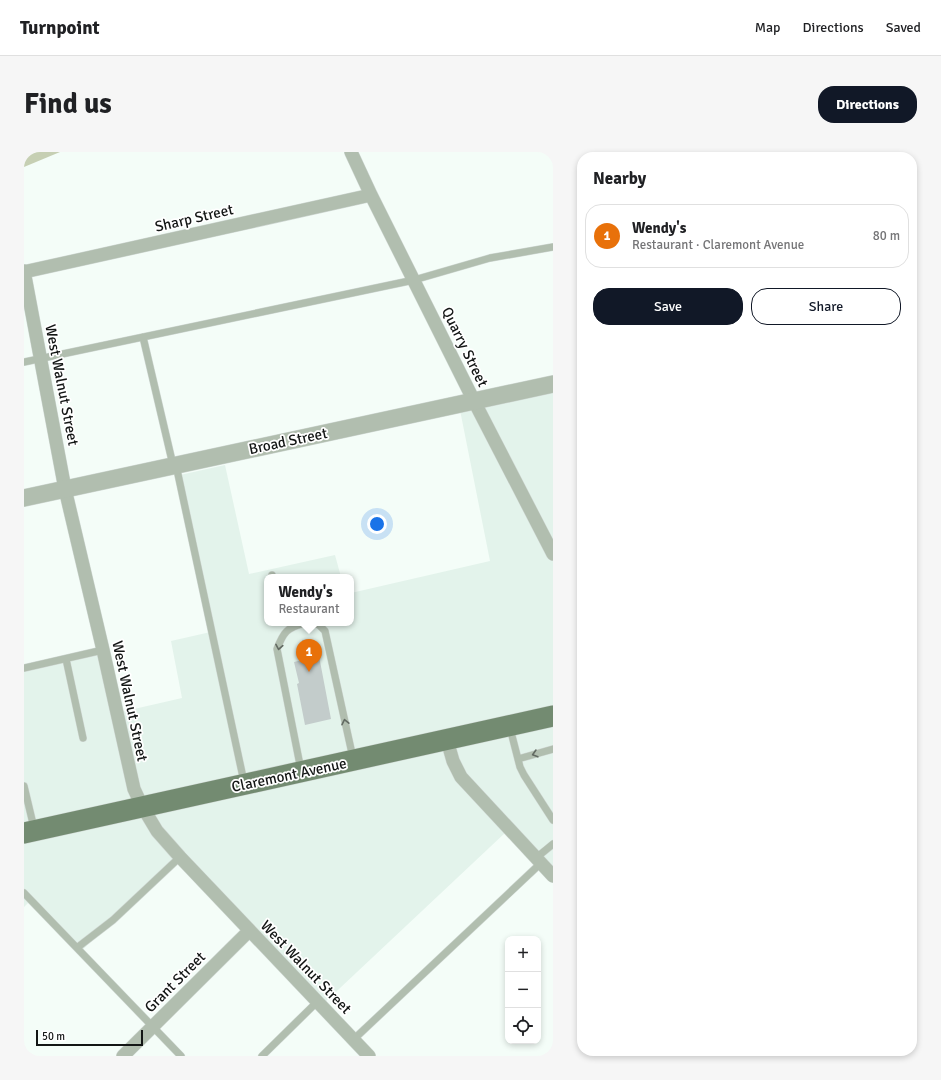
<!DOCTYPE html>
<html lang="en">
<head>
<meta charset="utf-8">
<style>
  body { margin:0; font-family:Signika,sans-serif; background:#f6f6f6; color:#202124 }
  .controls { position:absolute; right:12px; bottom:12px; display:grid; overflow:hidden; border-radius:8px; box-shadow:0 2px 6px #0003 }
  .controls button { width:36px; height:36px; display:grid; place-items:center; padding:0; border:0; border-bottom:1px solid #e0e0e0; background:#fff; color:#202124; font:20px sans-serif }
  .scale { position:absolute; left:12px; bottom:10px; width:107px; box-sizing:border-box; padding-left:4px; border:2px solid #131615; border-top:0; font-size:11px; line-height:14px; white-space:nowrap; color:#131615; -webkit-text-stroke:3px #fff; paint-order:stroke }
  .you { position:absolute; left:353px; top:372px; width:14px; height:14px; margin:-10px; border:3px solid #fff; border-radius:50%; background:#1a73e8; box-shadow:0 0 0 6px #1a73e833 }
  .badge { display:grid; place-items:center; width:26px; height:26px; border-radius:50%; background:#111827; color:#fff; font-size:13px; font-weight:700 }
  .pin { position:absolute; translate:-50% -33px; filter:drop-shadow(0 1px 2px #0008) }
  .pin::after { content:''; position:absolute; top:21px; width:14px; height:12px; background:inherit; clip-path:polygon(0 0,100% 0,50% 100%) }
  .popup { position:absolute; left:240px; top:422px; width:90px; height:52px; box-sizing:border-box; display:grid; place-content:center; border-radius:8px; background:#fff; filter:drop-shadow(0 1px 3px #0005); font-size:13px; white-space:nowrap; color:#757577 }
  .popup b { font-size:15px; color:#202124 }
  .popup::after { content:''; position:absolute; left:50%; top:100%; margin-left:-8px; border:8px solid transparent; border-top-color:#fff }
  .list { margin:0; padding:0; list-style:none }
  h2 { display:flex; justify-content:space-between; align-items:center; height:52px; margin:0; padding:0 16px; font-size:17px }
  h2 small { font-size:13px; font-weight:400; color:#757577 }
  .list li { display:grid; grid-template-columns:26px 1fr auto; gap:12px; align-items:center; box-sizing:border-box; height:64px; margin:0 8px 8px; padding:0 8px; border:1px solid #e0e0e0; border-radius:16px }
  .list b { display:block; font-size:15px; white-space:nowrap }
  .list p { margin:0; font-size:13px; white-space:nowrap; color:#757577 }
  .list em { font-size:13px; font-style:normal; color:#757577 }
  .actions { display:flex; gap:8px; padding:12px 16px }
  .actions a { flex:1; padding:9px 0; border:1px solid #111827; border-radius:16px; text-align:center; font-size:14px; color:#111827 }
  .actions .main { background:#111827; color:#fff }
  .icon { flex:none; width:22px; height:22px; fill:none; stroke:currentColor; stroke-width:2; stroke-linecap:round; stroke-linejoin:round }
  .map { position:relative; flex:none; width:529px; height:904px; overflow:hidden; border-radius:16px }
  header { display:flex; align-items:center; gap:24px; box-sizing:border-box; height:56px; padding:0 20px; background:#fff; border-bottom:1px solid #e0e0e0 }
  header strong { font-size:19px }
  nav { display:flex; gap:22px; margin-inline-start:auto; font-size:14px }
  .intro { display:flex; align-items:center; justify-content:space-between; box-sizing:border-box; height:96px; padding:0 24px }
  h1 { margin:0; font-size:28px }
  .button { padding:10px 18px; border-radius:16px; background:#111827; color:#fff; font-size:14px; font-weight:700 }
  main { display:flex; gap:24px; padding:0 24px }
  aside { flex:1; background:#fff; border-radius:16px; box-shadow:0 2px 6px #0003 }
  .map>svg:first-child { display:block }
  .built { fill:#e3f3eb }
  .green { fill:#c6cfb3 }
  .building { fill:#c3cccb }
  .lines { fill:none; stroke-linecap:round; stroke-linejoin:round }
  .service-casing { stroke:#d0d8d4; stroke-width:8 }
  .minor-casing { stroke:#d0d8d4; stroke-width:14 }
  .tertiary-casing { stroke:#d0d8d4; stroke-width:18 }
  .primary-casing { stroke:#d0d8d4; stroke-width:22 }
  .service { stroke:#b1beaf; stroke-width:7 }
  .minor { stroke:#b1beaf; stroke-width:13 }
  .tertiary { stroke:#b1beaf; stroke-width:17 }
  .primary { stroke:#738b71; stroke-width:21 }
  .oneway { stroke:#626a62 }
  .labels { text-anchor:middle; stroke-width:3.5; stroke-linejoin:round; paint-order:stroke }
  .street-label { font-size:15px; fill:#131615; stroke:#fff }
</style>
</head>
<body>
<header>
<strong>Turnpoint</strong>
<nav><a>Map</a><a>Directions</a><a>Saved</a></nav>
</header>
<div class="intro"><h1>Find us</h1><a class="button">Directions</a></div>
<main>
<div class="map">
<svg width="529" height="904" viewBox="0 0 529 904">
  <rect width="100%" height="100%" fill="#f4fdf8"/>
  <path class="built" d="M529,231V731L482,680L299,852L158,704L55,801L6,749L0,755V513L83,495L97,560L158,546L147,489L191,479L156,323L201,313L225,422L311,403L317,425H243V471H327V441L466,409L435,253Z"/>
  <path class="green" d="M0,0H36L0,15Z"/>
  <path class="building" d="M287,487L291,505L295,504L307,567L281,573L273,532L275,531L270,510L282,507L278,488Z"/>
  <g class="lines">
    <defs>
      <path id="service" d="M119,185L149,313
        M0,210L390,128L466,106L529,95
        M152,313L220,630
        M248,423V425
        M289,471L295,473L301,479L329,606
        M42,507L59,586
        M0,516L79,498
        M486,576L496,615L500,623L529,668
        M494,607L529,597
        M277,618L253,497C259,481 263,475 281,471
        M0,634L10,676
        M512,706L529,692
        M0,741L157,904
        M54,795L89,768L156,705
        M329,888L517,711
        M238,904L293,850"/>
      <path id="minor" d="M327,0L347,43L450,249L529,402
        M0,119L41,337L79,498L110,637L118,654L133,679L156,705L345,904
        M0,120L347,43
        M423,588L429,609L437,625L529,724
        M99,904L225,779"/>
      <path id="tertiary" d="M0,346L529,232"/>
      <path id="primary" d="M0,681L529,564"/>
    </defs>
    <use href="#service" class="service-casing"/>
    <use href="#minor" class="minor-casing"/>
    <use href="#tertiary" class="tertiary-casing"/>
    <use href="#primary" class="primary-casing"/>
    <use href="#service" class="service"/>
    <use href="#minor" class="minor"/>
    <use href="#tertiary" class="tertiary"/>
    <use href="#primary" class="primary"/>
  </g>
  <defs><path id="oneway-chevron" d="M-2-3.5L2.5 0L-2 3.5" fill="none" stroke-width="1.6" stroke-linecap="round" stroke-linejoin="round"/></defs>
  <g class="oneway">
    <use href="#oneway-chevron" transform="translate(255 495) rotate(100)"/>
    <use href="#oneway-chevron" transform="translate(321 570) rotate(-102)"/>
    <use href="#oneway-chevron" transform="translate(511 602) rotate(164)"/>
  </g>
  <g class="labels">
    <g class="street-label">
      <text transform="translate(170 66) rotate(-13)" y="5">Sharp Street</text>
      <text transform="translate(441 195) rotate(64)" y="5">Quarry Street</text>
      <text transform="translate(38 233) rotate(79)" y="5">West Walnut Street</text>
      <text transform="translate(264 289) rotate(-12)" y="5">Broad Street</text>
      <text transform="translate(106 549) rotate(78)" y="5">West Walnut Street</text>
      <text transform="translate(265 623) rotate(-12)" y="5">Claremont Avenue</text>
      <text transform="translate(282 815) rotate(46)" y="5">West Walnut Street</text>
      <text transform="translate(151 830) rotate(-45)" y="5">Grant Street</text>
    </g>
  </g>
</svg>
<div class="controls">
<button>+</button>
<button>−</button>
<button><svg class="icon" aria-label="locate" viewBox="0 0 24 24"><circle cx="12" cy="12" r="6"/><path d="M12 2v4M12 18v4M2 12h4M18 12h4"/></svg></button>
</div>
<div class="scale">50 m</div>
<div class="you"></div>
<div class="pin badge" style="left:285px;top:520px;background:#e8710a">1</div>
<div class="popup"><b>Wendy's</b>Restaurant</div>
</div>
<aside>
<h2>Nearby<small></small></h2>
<ul class="list">
<li><span class="badge" style="background:#e8710a">1</span><div><b>Wendy's</b><p>Restaurant · Claremont Avenue</p></div><em>80 m</em></li>
</ul>
<div class="actions"><a class="main">Save</a><a>Share</a></div>
</aside>
</main>
</body>
</html>
